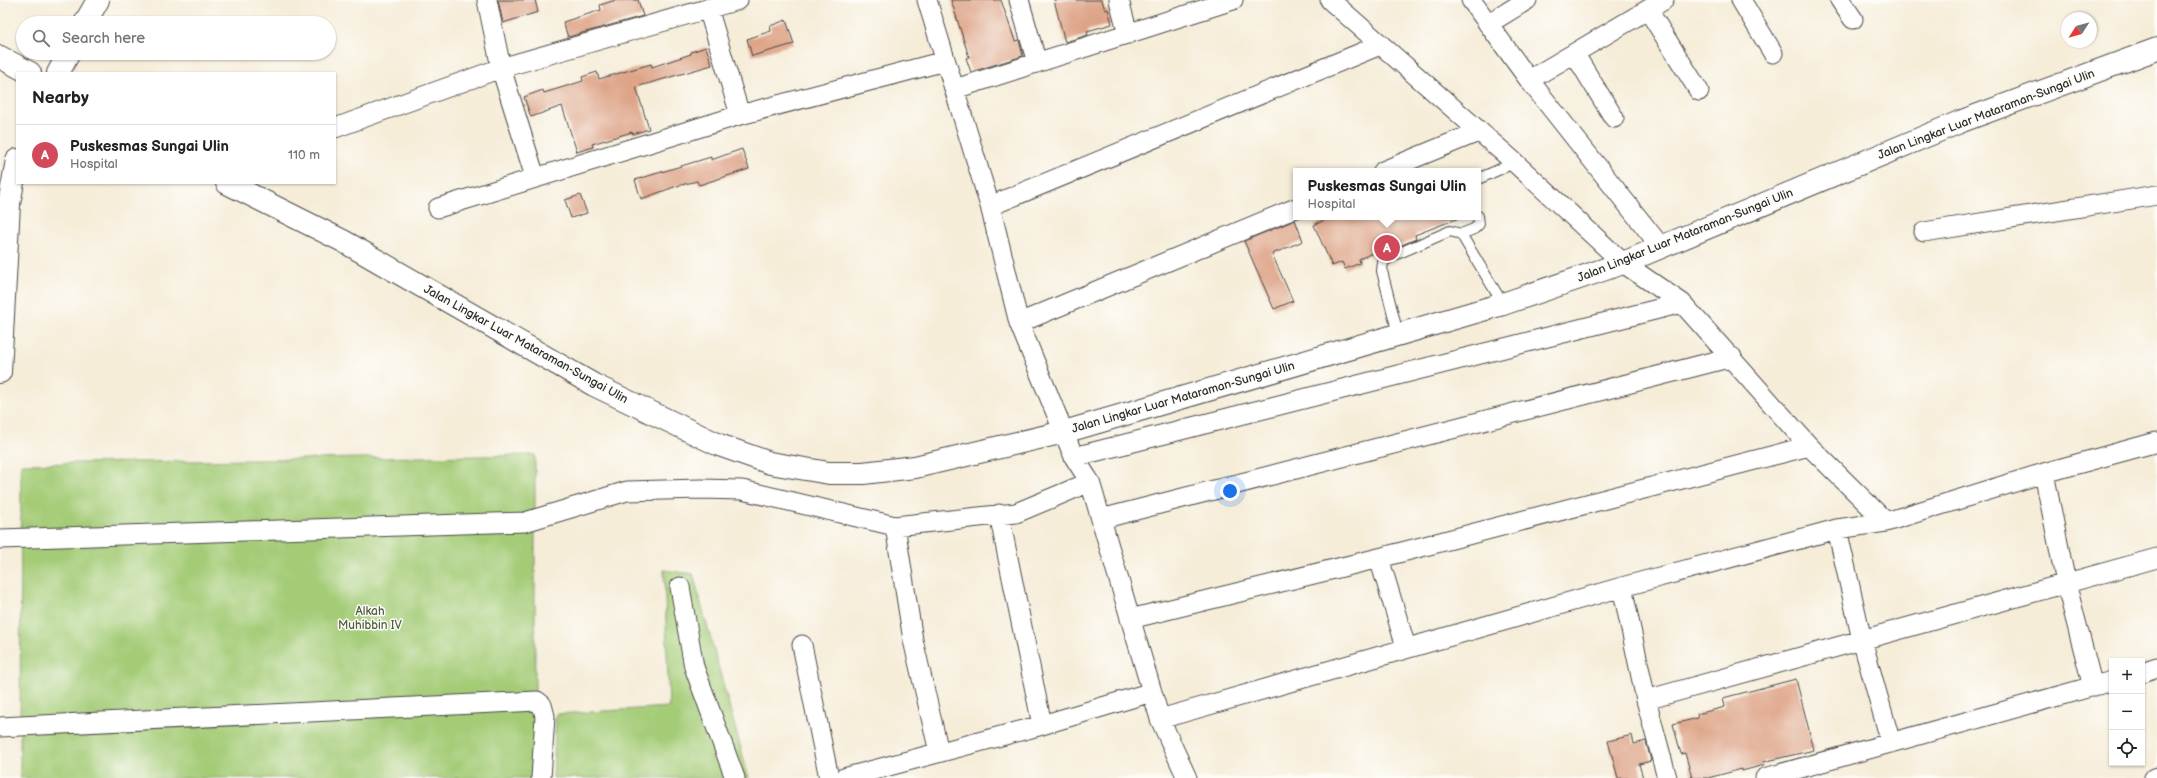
<!DOCTYPE html>
<html lang="en">
<head>
<meta charset="utf-8">
<style>
  body { margin:0; font-family:"Balsamiq Sans",sans-serif; background:#f6f6f6; color:#222 }
  .controls { position:absolute; right:12px; bottom:12px; display:grid; overflow:hidden; border-radius:0px; box-shadow:0 1px 3px #0004 }
  .controls button { width:36px; height:36px; display:grid; place-items:center; padding:0; border:0; border-bottom:1px solid #e0e0e0; background:#fff; color:#222; font:20px sans-serif }
  .compass { position:absolute; left:2061px; top:12px; width:36px; height:36px; border-radius:50%; background:#fff; box-shadow:0 1px 3px #0004; rotate:234deg }
  .you { position:absolute; left:1230px; top:491px; width:14px; height:14px; margin:-10px; border:3px solid #fff; border-radius:50%; background:#1a73e8; box-shadow:0 0 0 6px #1a73e833 }
  .badge { display:grid; place-items:center; width:26px; height:26px; border-radius:50%; background:#d1495b; color:#fff; font-size:13px; font-weight:700 }
  .pin { position:absolute; translate:-50% -50%; border:2px solid #fff; box-shadow:0 1px 4px #0006 }
  .popup { position:absolute; left:1293px; top:168px; width:188px; height:52px; box-sizing:border-box; display:grid; place-content:center; border-radius:0px; background:#fff; filter:drop-shadow(0 1px 3px #0005); font-size:13px; white-space:nowrap; color:#767676 }
  .popup b { font-size:15px; color:#222 }
  .popup::after { content:''; position:absolute; left:50%; top:100%; margin-left:-8px; border:8px solid transparent; border-top-color:#fff }
  .list { margin:0; padding:0; list-style:none }
  h2 { display:flex; justify-content:space-between; align-items:center; height:52px; margin:0; padding:0 16px; font-size:17px }
  h2 small { font-size:13px; font-weight:400; color:#767676 }
  .list li { display:grid; grid-template-columns:26px 1fr auto; gap:12px; align-items:center; box-sizing:border-box; height:60px; padding:0 16px; border-top:1px solid #e0e0e0 }
  .list b { display:block; font-size:15px; white-space:nowrap }
  .list p { margin:0; font-size:13px; white-space:nowrap; color:#767676 }
  .list em { font-size:13px; font-style:normal; color:#767676 }
  .icon { flex:none; width:22px; height:22px; fill:none; stroke:currentColor; stroke-width:2; stroke-linecap:round; stroke-linejoin:round }
  .map { position:relative; flex:none; width:2157px; height:778px; overflow:hidden }
  .search { position:absolute; background:#fff; box-shadow:0 1px 3px #0004; left:16px; top:16px; width:320px; height:44px; display:flex; align-items:center; gap:10px; box-sizing:border-box; padding:0 14px; border-radius:22px; color:#767676; font-size:15px }
  .panel { position:absolute; background:#fff; box-shadow:0 1px 3px #0004; left:16px; top:72px; width:320px; height:112px; border-radius:0px }
  .map>svg:first-child { display:block }
  .green { fill:#a4cc77; stroke:#687c51 }
  .building { fill:#dea488 }
  .lines { fill:none; stroke-linecap:round; stroke-linejoin:round }
  .lane-casing { stroke:#494845; stroke-width:12 }
  .street-casing { stroke:#494845; stroke-width:21 }
  .secondary-casing { stroke:#494845; stroke-width:24 }
  .primary-casing { stroke:#494845; stroke-width:24 }
  .lane { stroke:#fff; stroke-width:10 }
  .street { stroke:#fff; stroke-width:19 }
  .secondary { stroke:#fff; stroke-width:22 }
  .primary { stroke:#fff; stroke-width:22 }
  .labels { text-anchor:middle; stroke-width:3; stroke-linejoin:round; paint-order:stroke }
  .street-label { font-size:12px; fill:#2b2b2b; stroke:#fdfcf7 }
  .park-label { font-size:12px; fill:#4f5b42; stroke:#fdfcf7 }
</style>
</head>
<body>
<div class="map">
<svg width="2157" height="778" viewBox="0 0 2157 778">
  <rect width="100%" height="100%" fill="#fdfcf7"/>
  <filter id="ink" filterUnits="userSpaceOnUse"><feTurbulence type="fractalNoise" baseFrequency=".025" numOctaves="2"/><feDisplacementMap in="SourceGraphic" scale="8" xChannelSelector="R" yChannelSelector="G"/><feConvolveMatrix kernelMatrix="1 2 1 2 8 2 1 2 1" color-interpolation-filters="sRGB"/></filter>
  <filter id="wash" filterUnits="userSpaceOnUse"><feTurbulence type="fractalNoise" baseFrequency=".012" numOctaves="4" result="noise"/><feDisplacementMap in="SourceGraphic" scale="16" xChannelSelector="R" yChannelSelector="G"/><feGaussianBlur stdDeviation="0.9" result="paint"/><feColorMatrix in="noise" values="0 0 0 0 0 0 0 0 0 0 0 0 0 0 0 0 0 1.4 0 .05"/><feComposite in="paint" operator="in"/></filter>
  <g filter="url(#wash)">
    <rect width="100%" height="100%" fill="#f6edd9"/>
    <path class="green" d="M535,455V778H20L21,464Z
      M664,570L693,574L749,778H553L556,714L669,707Z"/>
    <g id="blocks">
      <path class="building" d="M498,0H535L538,12L503,23Z
        M616,0H638L643,16L568,37L563,22L601,10L600,5Z
        M951,0H1001L1015,41L1019,40L1023,56L971,72L966,58L969,57Z
        M1054,0H1102L1105,10L1108,9L1112,24L1087,31L1088,35L1065,42Z
        M786,20L794,44L752,56L747,39L771,31L770,26Z
        M706,47L712,65L636,87L649,129L633,134L632,132L592,144L593,147L577,152L562,106L531,117L524,97L543,90L544,93L583,81L582,77L597,72L599,79L651,64L652,67L691,54V52Z
        M742,149L749,169L699,185L697,181L677,186L641,199L635,180L711,157V160Z
        M580,195L587,213L571,218L565,200Z
        M1331,217H1459V218L1415,235L1416,239L1397,247L1395,243L1359,259L1360,263L1345,269L1342,262L1332,266L1314,225Z
        M1295,220L1303,241L1272,254L1293,301L1274,309L1244,241Z
        M1796,679L1814,750L1763,762L1764,765L1742,771V769L1708,778H1692L1685,753L1681,754L1673,724L1698,718L1697,714L1725,707L1723,698Z
        M1632,735L1634,744L1646,741L1651,761L1639,764L1643,778H1618L1608,741Z"/>
    </g>
  </g>
  <g filter="url(#ink)">
    <use href="#blocks" fill-opacity="0" stroke="#494845" stroke-width="1"/>
    <g class="lines">
      <defs>
        <path id="lane" d="M1478,179L1507,166L1512,160
          M1461,234L1474,229L1479,224L1478,216
          M1398,334L1382,271L1383,262L1390,257L1450,231L1461,234L1503,304"/>
        <path id="street" d="M487,0L501,68L535,177
          M927,0L990,206L1019,323L1074,457L1090,482L1160,719L1187,778
          M1019,0L1037,63
          M1119,0L1128,34
          M1330,0L1512,160L1623,263L1682,303L1809,446L1886,522
          M1471,0L1529,80L1661,247
          M1741,0L1773,53
          M1840,0L1853,19
          M708,8L740,115
          M1648,10L1699,91
          M1488,24L1527,0
          M1574,53L1614,118
          M1529,80L1664,0
          M955,89L1233,0
          M335,128L501,68L738,0
          M1383,171L1478,132
          M990,206L1380,45
          M438,208L740,115L945,61
          M1924,232L2157,195
          M1019,323L1296,208
          M1074,457L1682,303
          M2044,473L2066,583L2093,687
          M999,514L1042,725
          M1101,519L1732,357
          M895,526L913,640L939,752
          M1837,529L1862,640L1891,743
          M0,539L525,522L627,491L701,489L742,490L895,526L1016,513L1090,482
          M1379,558L1406,647
          M680,587L694,667L735,778
          M1622,587L1646,700L1667,778
          M1130,619L1379,558L1809,446
          M802,645L829,778
          M2142,672L2157,667
          M1646,700L2157,558
          M1160,719L1622,587L1837,529L1886,522L2044,473L2157,442
          M0,727L537,701L542,705L545,716L541,778
          M844,778L1042,725L1152,692
          M1765,778L2112,681
          M2154,778L2157,777"/>
        <path id="secondary" d="M85,23L98,0
          M58,73L69,53
          M0,372L9,204L17,160"/>
        <path id="primary" d="M0,57L30,73
          M227,183L343,241L594,385L719,445L770,463L829,473H863L915,467L1064,432L1503,304L1623,263L1962,121L2157,49"/>
      </defs>
      <use href="#lane" class="lane-casing"/>
      <use href="#street" class="street-casing"/>
      <use href="#secondary" class="secondary-casing"/>
      <use href="#primary" class="primary-casing"/>
      <use href="#lane" class="lane"/>
      <use href="#street" class="street"/>
      <use href="#secondary" class="secondary"/>
      <use href="#primary" class="primary"/>
    </g>
  </g>
  <g class="labels">
    <g class="street-label">
      <text transform="translate(1986 114) rotate(-21)" y="4">Jalan Lingkar Luar Mataraman-Sungai Ulin</text>
      <text transform="translate(1685 235) rotate(-22)" y="4">Jalan Lingkar Luar Mataraman-Sungai Ulin</text>
      <text transform="translate(526 344) rotate(29)" y="4">Jalan Lingkar Luar Mataraman-Sungai Ulin</text>
      <text transform="translate(1183 397) rotate(-16)" y="4">Jalan Lingkar Luar Mataraman-Sungai Ulin</text>
    </g>
    <g class="park-label">
      <text x="370" y="615">Alkah<tspan x="370" dy="14">Muhibbin IV</tspan></text>
    </g>
  </g>
</svg>
<div class="controls">
<button>+</button>
<button>−</button>
<button><svg class="icon" aria-label="locate" viewBox="0 0 24 24"><circle cx="12" cy="12" r="6"/><path d="M12 2v4M12 18v4M2 12h4M18 12h4"/></svg></button>
</div>
<svg class="compass" viewBox="-18 -18 36 36"><path d="M0-13l5 13h-10z" fill="#e53935"/><path d="M0 13l5-13h-10z" fill="#767676"/></svg>
<div class="you"></div>
<div class="pin badge" style="left:1387px;top:248px">A</div>
<div class="popup"><b>Puskesmas Sungai Ulin</b>Hospital</div>
<div class="search"><svg class="icon" aria-label="search" viewBox="0 0 24 24"><circle cx="10" cy="10" r="6"/><path d="M15 15l6 6"/></svg>Search here</div>
<section class="panel">
<h2>Nearby<small></small></h2>
<ul class="list">
<li><span class="badge">A</span><div><b>Puskesmas Sungai Ulin</b><p>Hospital</p></div><em>110 m</em></li>
</ul>
</section>
</div>
</body>
</html>
